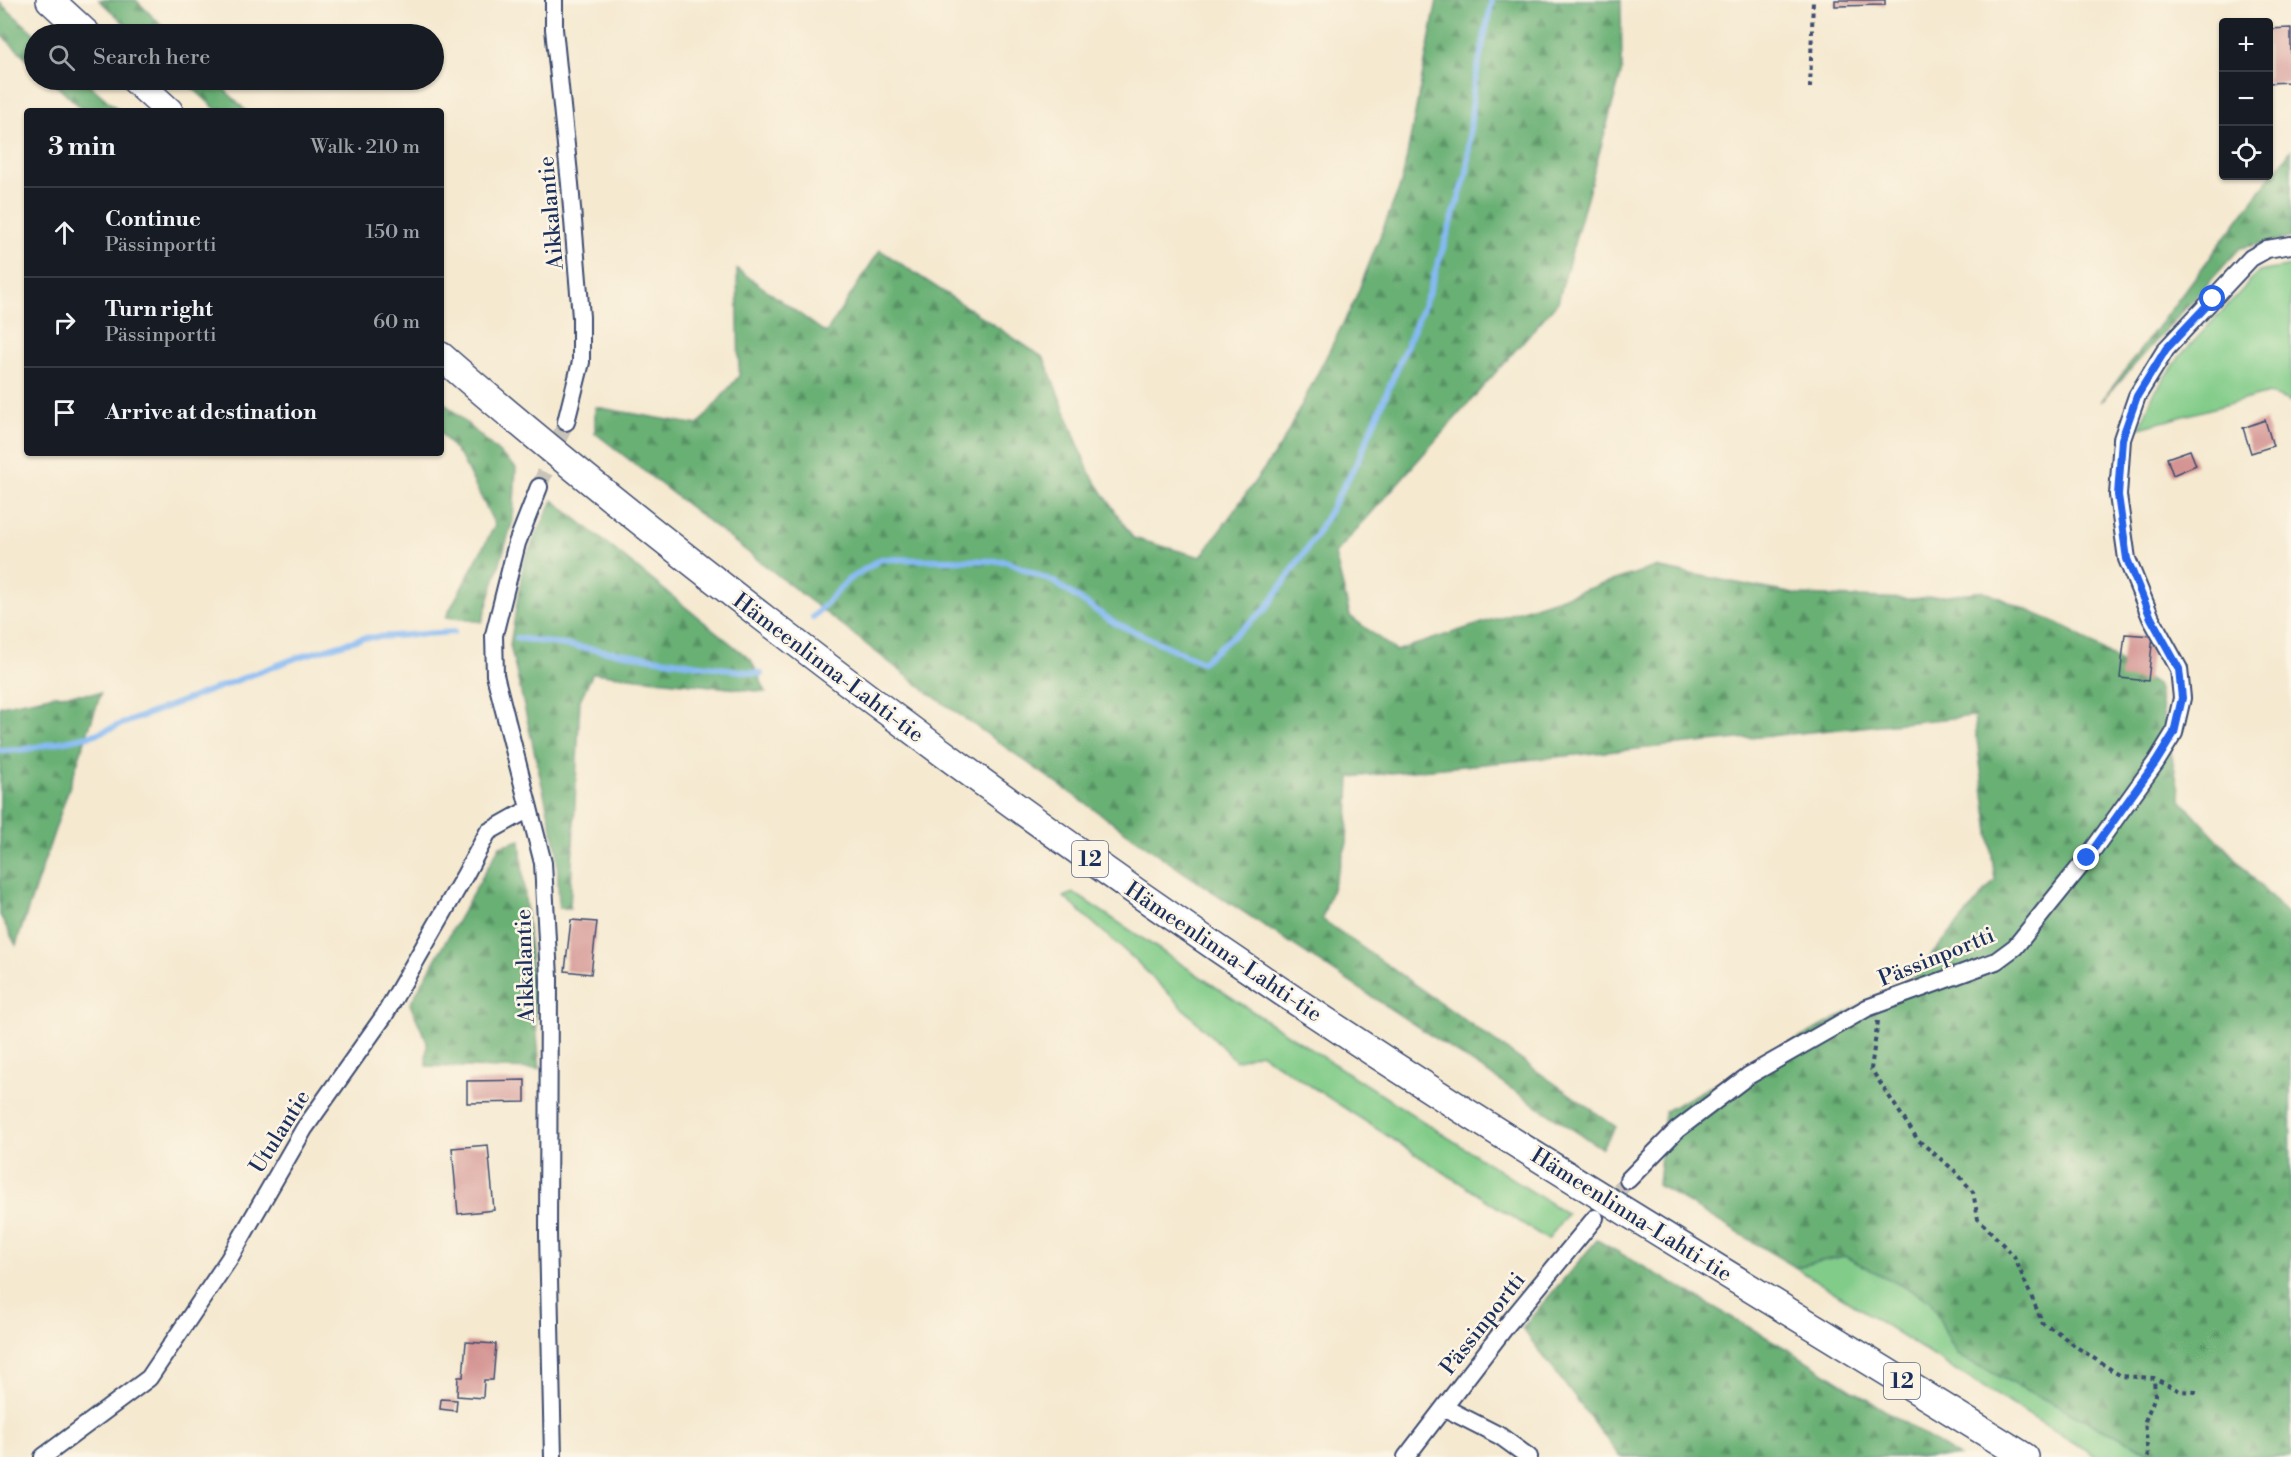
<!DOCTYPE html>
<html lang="en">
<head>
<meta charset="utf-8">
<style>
  body { margin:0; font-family:"Libre Bodoni",serif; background:#242831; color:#f1f3f6 }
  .controls { position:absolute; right:18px; top:18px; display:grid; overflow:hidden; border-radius:6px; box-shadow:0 2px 4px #0004 }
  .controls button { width:54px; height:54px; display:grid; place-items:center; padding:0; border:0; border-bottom:2px solid #363941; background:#171b24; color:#f1f3f6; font:30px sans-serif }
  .stop { position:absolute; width:18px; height:18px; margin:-14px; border:4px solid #2563eb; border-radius:50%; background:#fff }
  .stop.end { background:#2563eb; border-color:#fff; box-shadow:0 2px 6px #0008 }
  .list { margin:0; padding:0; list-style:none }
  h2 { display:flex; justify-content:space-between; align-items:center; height:78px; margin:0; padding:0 24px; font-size:26px }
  h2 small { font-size:20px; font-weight:400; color:#9ea1a6 }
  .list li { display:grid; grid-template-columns:39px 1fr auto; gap:18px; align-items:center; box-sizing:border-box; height:90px; padding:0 24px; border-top:2px solid #363941 }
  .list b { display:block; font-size:22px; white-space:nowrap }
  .list p { margin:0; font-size:20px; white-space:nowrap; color:#9ea1a6 }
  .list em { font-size:20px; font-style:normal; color:#9ea1a6 }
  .icon { flex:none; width:33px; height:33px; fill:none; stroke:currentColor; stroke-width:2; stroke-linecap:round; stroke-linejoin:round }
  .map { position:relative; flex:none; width:2291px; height:1457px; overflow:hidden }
  .search { position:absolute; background:#171b24; box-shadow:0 2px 4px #0004; left:24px; top:24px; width:420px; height:66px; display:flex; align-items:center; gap:15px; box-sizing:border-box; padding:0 21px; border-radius:33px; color:#9ea1a6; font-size:22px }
  .panel { position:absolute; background:#171b24; box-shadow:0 2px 4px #0004; left:24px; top:108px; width:420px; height:348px; border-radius:6px }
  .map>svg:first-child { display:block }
  .green { fill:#82cc89; stroke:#4e7e74; stroke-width:1.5 }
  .forest { fill:url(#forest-firs); stroke:#42706a; stroke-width:1.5 }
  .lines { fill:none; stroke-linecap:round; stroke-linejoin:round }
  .stream { stroke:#86baf4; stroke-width:6 }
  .building { fill:#d49493 }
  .minor-tunnel { stroke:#c9c4b9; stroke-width:16; stroke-dasharray:16 8; stroke-linecap:butt }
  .minor-casing { stroke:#3c4b6f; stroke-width:20 }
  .trunk-casing { stroke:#3c4b6f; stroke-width:30 }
  .path { stroke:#3c4b6f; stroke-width:4; stroke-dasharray:4.5 4.5; stroke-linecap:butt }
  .minor { stroke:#fff; stroke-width:16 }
  .trunk { stroke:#fff; stroke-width:27 }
  .route { stroke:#2563eb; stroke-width:8 }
  .labels { text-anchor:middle; stroke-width:5; stroke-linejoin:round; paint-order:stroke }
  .shield { fill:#fcf5e5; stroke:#5e6a86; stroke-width:1.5 }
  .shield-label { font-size:21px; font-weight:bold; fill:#1b2f5e }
  .street-label { font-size:22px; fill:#1b2f5e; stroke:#fcf5e5 }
</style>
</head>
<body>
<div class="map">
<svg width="2291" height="1457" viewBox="0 0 2291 1457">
  <defs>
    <pattern id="forest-firs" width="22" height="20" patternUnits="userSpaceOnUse" patternTransform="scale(1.5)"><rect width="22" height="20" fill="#69b075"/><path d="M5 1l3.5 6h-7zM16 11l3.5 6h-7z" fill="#569063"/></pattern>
  </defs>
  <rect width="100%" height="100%" fill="#fcf5e5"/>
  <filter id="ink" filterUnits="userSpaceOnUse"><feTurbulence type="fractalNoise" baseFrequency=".0167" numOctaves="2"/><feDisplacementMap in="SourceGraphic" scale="12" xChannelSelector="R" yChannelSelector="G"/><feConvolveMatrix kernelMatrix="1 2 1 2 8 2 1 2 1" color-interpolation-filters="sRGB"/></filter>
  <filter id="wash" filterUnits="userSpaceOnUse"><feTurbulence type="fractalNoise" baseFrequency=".008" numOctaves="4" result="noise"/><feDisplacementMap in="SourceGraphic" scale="24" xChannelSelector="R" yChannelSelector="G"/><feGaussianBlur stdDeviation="1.35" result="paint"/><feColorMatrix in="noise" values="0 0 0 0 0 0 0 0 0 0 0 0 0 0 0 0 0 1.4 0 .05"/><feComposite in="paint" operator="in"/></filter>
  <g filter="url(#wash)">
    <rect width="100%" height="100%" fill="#f5e9d0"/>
    <path class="green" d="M2291,266V402L2269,393L2140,428L2153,395L2181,355L2259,272Z
      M1074,893L1261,1017L1567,1214L1548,1240L1260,1053L1236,1061L1134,959L1064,897Z
      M1844,1256L1930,1300L1957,1355L2159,1457H2097L1946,1364L1795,1267Z"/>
    <path class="forest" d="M99,0H136L170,34H136Z
      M1437,0H1621L1622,70L1558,302L1335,554L1350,616L1396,651L1655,567L1799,595L1912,599L1984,591L2066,627L2157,685L2181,800L2290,918L2291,1457H2159L1957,1355L1930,1300L1844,1256L1795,1267L1658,1185L1665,1111L1913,977L1995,880L1974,716L1350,777L1347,843L1322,919L1616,1127L1601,1148L1180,870L930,694L595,433V407L698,425L739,376L737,269L826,333L880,250L1044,358L1089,472L1133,538L1201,557L1281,445L1354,302L1402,181Z
      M0,3L35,34L34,65L0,34Z
      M50,80H84L119,111H85Z
      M184,80H215L246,111H218Z
      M2291,150V238L2240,248L2101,402Z
      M441,400L516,468L513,520L482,622L446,617L495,525L462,459L441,433Z
      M553,500L751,660L766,692L593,673L580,700L570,908H559L557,850L510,645L524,561Z
      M101,693L16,945L0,915V706L55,695Z
      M520,840L540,1069L426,1066L427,1042L410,1004L500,846Z
      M1597,1240L1794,1353L1959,1457H1620L1522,1328Z"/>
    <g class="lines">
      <path class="stream" d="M813,617L848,580L881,559L1005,561L1054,582L1113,622L1202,662L1265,610L1315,537L1358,461L1428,295L1467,173L1473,91L1492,0
        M517,638L761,674
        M0,751L22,750L93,735L296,658L363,638L454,632"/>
    </g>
    <g id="blocks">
      <path class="building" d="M1835,0H1885V5L1835,6Z
        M2291,28V82L2268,83V29Z
        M2265,420L2273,446L2251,453L2243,428Z
        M2190,450L2196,465L2173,475L2167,458Z
        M2125,634L2153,636L2148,681L2120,678Z
        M571,920L597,922L591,974L565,971Z
        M525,1080V1102L467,1103V1081Z
        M488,1145L494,1210L458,1214L452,1148Z
        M466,1342L496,1344L493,1380H484L483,1398L457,1396L458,1377H463Z
        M441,1399L457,1400L456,1411L440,1409Z"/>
    </g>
  </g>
  <g filter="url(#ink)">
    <use href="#blocks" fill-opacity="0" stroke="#3c4b6f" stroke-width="1.5"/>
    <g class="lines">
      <path class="minor-tunnel" d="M539,487L566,422
        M1603,1208L1628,1180"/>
      <defs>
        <path id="minor" d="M554,0V29L570,184L581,317V362L566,422
          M539,487L517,543L494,635L495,675L543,863L549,978L548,1234L553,1457
          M1628,1180L1677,1130L1748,1076L1867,1008L1996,961L2015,947L2087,858L2156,762L2174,733L2182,698L2179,669L2151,618L2127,559L2118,495L2122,439L2137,396L2166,349L2251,258L2267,249L2291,245
          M1445,1408L1500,1436L1529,1457
          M43,1457L149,1378L229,1259L304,1129L384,1016L465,875L488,832L529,809
          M1406,1457L1507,1325L1595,1218"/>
        <path id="trunk" d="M50,0L87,34
          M135,80L169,111
          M441,356C546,448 655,534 765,619C988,791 1218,954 1455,1105C1644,1225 1835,1339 2025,1457"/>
      </defs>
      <use href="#minor" class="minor-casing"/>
      <use href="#trunk" class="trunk-casing"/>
      <path class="path" d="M1810,88L1813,0
        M1878,1021L1871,1069L1918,1140L1955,1171L1973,1192L1978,1219L2014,1256L2043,1324L2056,1331L2075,1346L2121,1376L2154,1378L2180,1391L2199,1392
        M2148,1457L2145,1421L2155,1396L2154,1378"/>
      <use href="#minor" class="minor"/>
      <use href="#trunk" class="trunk"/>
    </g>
  </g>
  <g class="lines" filter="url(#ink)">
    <path class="route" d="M2087,858L2156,762L2174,733L2182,698L2179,669L2151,618L2127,559L2118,495L2122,439L2137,396L2166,349L2213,299"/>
  </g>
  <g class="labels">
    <g class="shield">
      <rect x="1072" y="841" width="36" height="36" rx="4.5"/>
      <rect x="1884" y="1363" width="36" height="36" rx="4.5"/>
    </g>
    <g class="shield-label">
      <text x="1090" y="866">12</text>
      <text x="1902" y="1388">12</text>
    </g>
    <g class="street-label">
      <text transform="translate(550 213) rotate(-95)" y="8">Aikkalantie</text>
      <text transform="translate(829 667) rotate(37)" y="8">Hämeenlinna-Lahti-tie</text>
      <text transform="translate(1224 951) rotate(34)" y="8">Hämeenlinna-Lahti-tie</text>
      <text transform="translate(1936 956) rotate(-22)" y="8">Pässinportti</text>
      <text transform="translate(524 966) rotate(-92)" y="8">Aikkalantie</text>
      <text transform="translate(279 1131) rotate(-58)" y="8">Utulantie</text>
      <text transform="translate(1632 1214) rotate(32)" y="8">Hämeenlinna-Lahti-tie</text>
      <text transform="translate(1482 1323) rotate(-52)" y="8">Pässinportti</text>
    </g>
  </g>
</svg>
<div class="controls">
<button>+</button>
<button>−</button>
<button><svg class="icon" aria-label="locate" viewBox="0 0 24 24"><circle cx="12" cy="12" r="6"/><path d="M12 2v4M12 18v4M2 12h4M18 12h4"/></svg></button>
</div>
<div class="stop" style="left:2213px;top:299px"></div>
<div class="stop end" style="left:2087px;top:858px"></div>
<div class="search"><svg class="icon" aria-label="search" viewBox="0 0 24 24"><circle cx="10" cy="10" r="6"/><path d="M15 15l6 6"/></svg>Search here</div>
<section class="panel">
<h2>3 min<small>Walk · 210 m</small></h2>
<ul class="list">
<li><svg class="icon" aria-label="ahead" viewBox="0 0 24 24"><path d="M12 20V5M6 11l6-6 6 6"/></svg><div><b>Continue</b><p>Pässinportti</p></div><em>150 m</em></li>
<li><svg class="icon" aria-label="right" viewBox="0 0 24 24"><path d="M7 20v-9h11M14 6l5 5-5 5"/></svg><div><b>Turn right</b><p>Pässinportti</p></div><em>60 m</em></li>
<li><svg class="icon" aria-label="arrive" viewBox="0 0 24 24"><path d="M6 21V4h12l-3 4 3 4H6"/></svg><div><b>Arrive at destination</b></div></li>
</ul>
</section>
</div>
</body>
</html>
